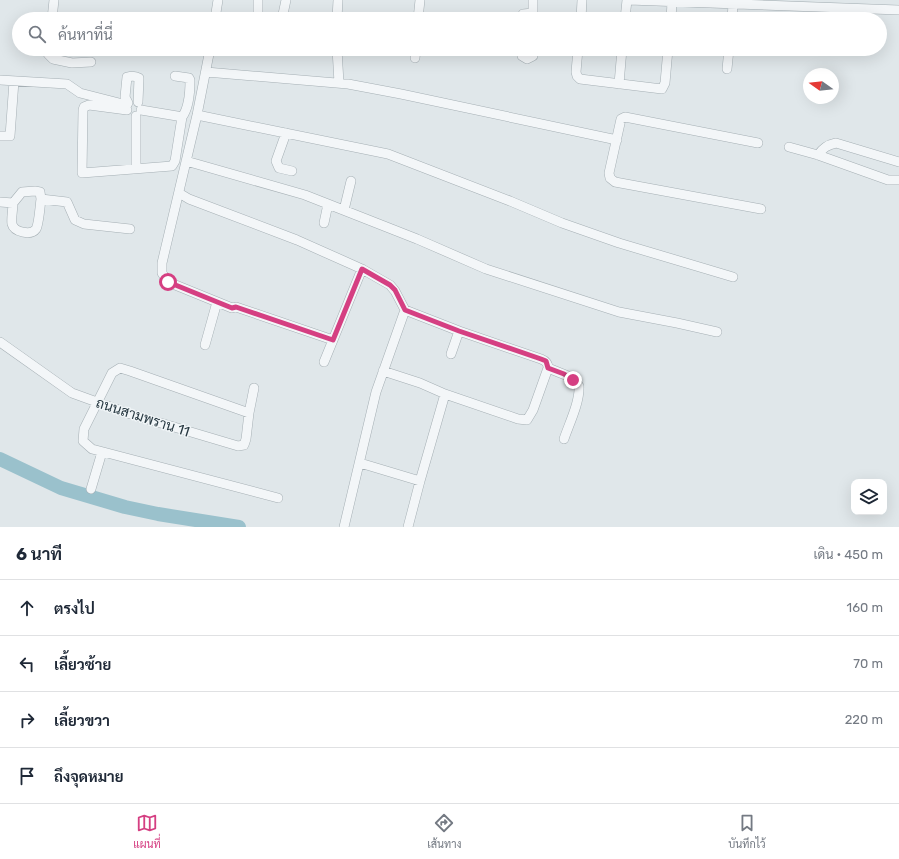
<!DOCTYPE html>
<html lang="th">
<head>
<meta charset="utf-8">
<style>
  body { margin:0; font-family:Rubik,Sarabun,sans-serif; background:#f2f2f3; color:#1f2937 }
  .controls { position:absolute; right:12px; bottom:12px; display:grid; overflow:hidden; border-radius:8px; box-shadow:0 4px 16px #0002 }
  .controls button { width:36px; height:36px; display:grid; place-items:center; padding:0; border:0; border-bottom:1px solid #e0e1e3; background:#fff; color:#1f2937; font:20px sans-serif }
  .compass { position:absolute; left:803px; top:68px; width:36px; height:36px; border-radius:50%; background:#fff; box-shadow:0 4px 16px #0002; rotate:285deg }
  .stop { position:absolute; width:12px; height:12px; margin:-9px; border:3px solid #d53f82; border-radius:50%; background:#fff }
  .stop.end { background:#d53f82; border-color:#fff; box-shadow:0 1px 4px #0008 }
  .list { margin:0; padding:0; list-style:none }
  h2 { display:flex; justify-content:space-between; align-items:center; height:52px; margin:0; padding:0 16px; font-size:17px }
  h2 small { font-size:13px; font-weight:400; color:#747a83 }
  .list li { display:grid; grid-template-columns:26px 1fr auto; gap:12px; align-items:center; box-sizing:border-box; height:56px; padding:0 16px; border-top:1px solid #e0e1e3 }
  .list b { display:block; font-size:15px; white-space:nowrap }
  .list em { font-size:13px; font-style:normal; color:#747a83 }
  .icon { flex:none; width:22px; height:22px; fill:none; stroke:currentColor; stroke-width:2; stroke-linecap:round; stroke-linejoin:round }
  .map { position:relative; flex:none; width:899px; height:527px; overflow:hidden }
  .search { position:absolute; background:#fff; box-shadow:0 4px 16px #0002; left:12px; right:12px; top:12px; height:44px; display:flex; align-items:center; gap:10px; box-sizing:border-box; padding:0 14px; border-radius:22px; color:#747a83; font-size:15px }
  .sheet { height:276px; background:#fff }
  nav { display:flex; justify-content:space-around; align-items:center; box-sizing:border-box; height:56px; border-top:1px solid #e0e1e3; background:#fff; font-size:11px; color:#747a83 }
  nav a { display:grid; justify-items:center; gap:2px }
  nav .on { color:#d53f82 }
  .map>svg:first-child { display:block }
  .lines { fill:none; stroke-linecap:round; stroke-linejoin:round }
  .river { stroke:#9ac1cc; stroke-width:14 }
  .minor-casing { stroke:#a5afb4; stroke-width:10 }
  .minor { stroke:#f3f6f8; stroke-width:9 }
  .route { stroke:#d53f82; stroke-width:5 }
  .labels { text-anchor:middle; stroke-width:3; stroke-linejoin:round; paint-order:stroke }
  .street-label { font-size:14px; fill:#283942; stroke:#f0f5f7 }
</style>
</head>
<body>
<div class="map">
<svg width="899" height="527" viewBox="0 0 899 527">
  <rect width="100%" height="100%" fill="#e0e7ea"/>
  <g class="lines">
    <path class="river" d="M0,459L61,488L125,507L158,514L239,527"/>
    <defs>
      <path id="minor" d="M629,0L899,10
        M52,19L54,0
        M215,19L218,0
        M258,19V0
        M282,19L286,0
        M337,19L338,0
        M418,19L420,0
        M522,19L523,14L533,13
        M533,19V0
        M581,19L582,0
        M625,19L627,0
        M671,19L672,2
        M732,19L733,4
        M48,49V54L53,59L72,63L91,62
        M210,49L197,115L162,263V273L168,282L232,308L236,307L333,340
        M337,49L339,83
        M521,49L522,56L527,59L533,56V49
        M578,49L576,72L577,76L580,79L662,89L665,83L668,49
        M415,58L416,49
        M727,69L729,49
        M206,72L348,84L401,94L617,140
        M0,80L67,84L80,93L127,105
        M619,84L622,49
        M128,103L125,97L127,77C131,76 136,76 139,78L138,102
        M127,110L89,105L84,107L83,110L82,173L172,166L175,161L182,117
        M141,110L177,116L182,117C189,108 190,91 190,80L189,78L175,76
        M197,115L388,154L510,201L562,223L619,243L733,277
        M286,133L276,161L279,168L292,171
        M0,136H10L14,81
        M758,143L625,117L621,119L609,173L610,178L615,182L761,209
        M789,147L818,155L888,180H899
        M818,155C823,148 827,145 836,143L899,162
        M186,161L305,195L417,239L486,269L619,312L677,323L717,332
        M136,168V116
        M179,193L189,199L297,240L362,269L390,285L395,291L405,310L376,392L344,527
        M0,202L13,203L22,192L35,191L40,192L41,199L67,202L75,220L84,224L130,229
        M13,203C13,209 11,218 12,224C14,232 31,236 36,229C39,224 40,206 41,199
        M344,210L351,181
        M324,223L328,204
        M405,310L459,331L541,359C546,361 548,363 548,368L533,410L527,420L518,419L445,394
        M0,342L72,393L127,413L238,446L244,445L246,439L249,413L254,388
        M205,345L217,302
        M451,354L459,331
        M324,362L362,269
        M548,368L568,376L579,386C580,402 569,424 564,439
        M383,371L420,383L445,394L420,481L408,527
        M249,413L130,371L120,368L112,373L84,429L83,441L92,449L278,498
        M360,463L420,481
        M91,489L102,452"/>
    </defs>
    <use href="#minor" class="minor-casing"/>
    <use href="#minor" class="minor"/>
  </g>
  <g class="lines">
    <path class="route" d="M168,282L232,308L236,307L333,340L362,269L390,285L395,290L405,310L459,331L541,359L546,361L548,368L564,374L573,380"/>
  </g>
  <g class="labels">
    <g class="street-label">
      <text transform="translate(143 417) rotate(18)" y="5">ถนนสามพราน 11</text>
    </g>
  </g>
</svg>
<div class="controls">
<button><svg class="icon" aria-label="layers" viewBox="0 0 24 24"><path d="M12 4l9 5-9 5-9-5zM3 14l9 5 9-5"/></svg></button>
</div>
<svg class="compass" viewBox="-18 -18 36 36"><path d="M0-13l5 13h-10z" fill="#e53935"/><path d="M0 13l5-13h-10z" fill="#747a83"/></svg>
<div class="stop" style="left:168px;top:282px"></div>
<div class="stop end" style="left:573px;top:380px"></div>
<div class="search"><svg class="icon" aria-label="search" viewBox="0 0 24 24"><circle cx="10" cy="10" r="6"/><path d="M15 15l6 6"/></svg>ค้นหาที่นี่</div>
</div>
<section class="sheet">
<h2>6 นาที<small>เดิน · 450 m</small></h2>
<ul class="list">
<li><svg class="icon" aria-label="ahead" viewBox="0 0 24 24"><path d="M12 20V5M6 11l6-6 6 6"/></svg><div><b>ตรงไป</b></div><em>160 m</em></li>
<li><svg class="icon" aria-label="left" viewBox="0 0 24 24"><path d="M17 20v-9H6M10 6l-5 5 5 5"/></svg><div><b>เลี้ยวซ้าย</b></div><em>70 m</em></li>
<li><svg class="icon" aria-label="right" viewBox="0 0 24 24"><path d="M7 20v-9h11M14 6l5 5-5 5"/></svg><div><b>เลี้ยวขวา</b></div><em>220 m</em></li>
<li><svg class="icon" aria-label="arrive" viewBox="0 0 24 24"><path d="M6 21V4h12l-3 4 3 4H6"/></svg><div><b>ถึงจุดหมาย</b></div></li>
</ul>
</section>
<nav>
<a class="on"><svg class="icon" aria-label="map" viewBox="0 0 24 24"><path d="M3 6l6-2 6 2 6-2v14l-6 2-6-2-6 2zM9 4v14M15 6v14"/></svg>แผนที่</a>
<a><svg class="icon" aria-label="directions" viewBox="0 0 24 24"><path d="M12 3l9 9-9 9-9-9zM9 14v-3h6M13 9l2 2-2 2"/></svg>เส้นทาง</a>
<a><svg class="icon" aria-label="saved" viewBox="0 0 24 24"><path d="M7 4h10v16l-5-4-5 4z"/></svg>บันทึกไว้</a>
</nav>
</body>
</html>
